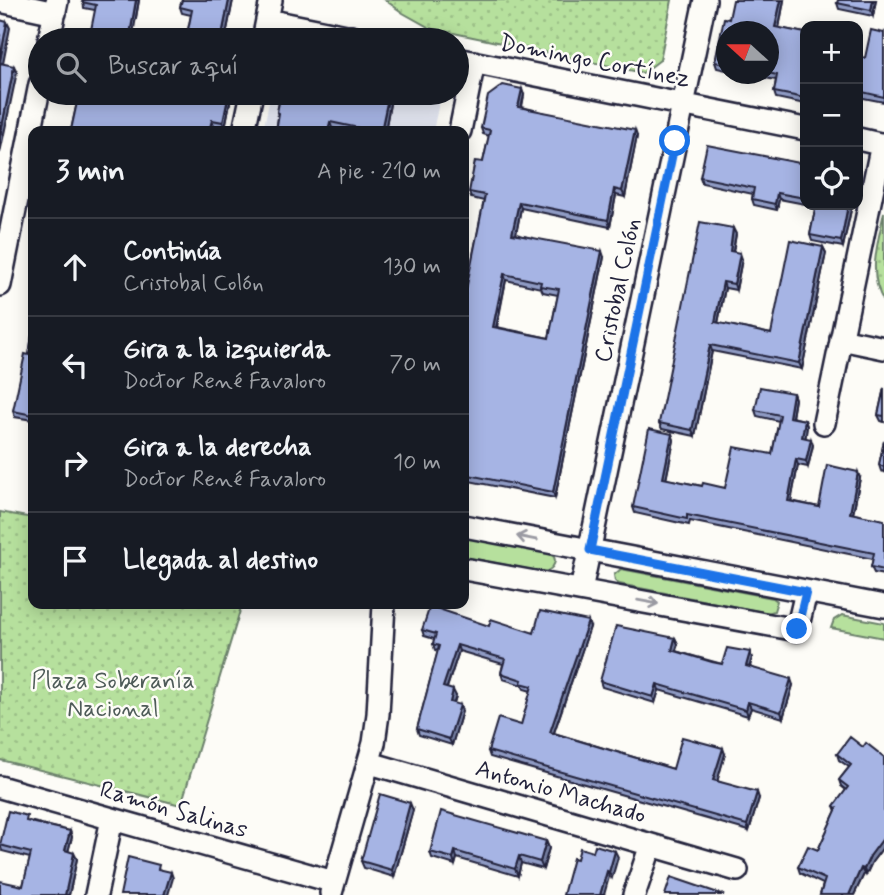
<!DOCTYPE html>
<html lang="es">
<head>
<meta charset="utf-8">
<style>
  body { margin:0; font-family:Mynerve,sans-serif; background:#242831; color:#f1f3f6 }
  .controls { position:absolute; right:21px; top:21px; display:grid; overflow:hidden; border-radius:14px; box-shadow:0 4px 18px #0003 }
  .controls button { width:63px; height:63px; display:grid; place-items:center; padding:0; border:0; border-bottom:2px solid #363941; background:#171b24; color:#f1f3f6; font:35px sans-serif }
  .compass { position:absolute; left:716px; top:21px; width:63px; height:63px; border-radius:50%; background:#171b24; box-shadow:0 4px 18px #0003; rotate:291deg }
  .stop { position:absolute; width:21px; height:21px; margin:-16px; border:5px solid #1a73e8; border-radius:50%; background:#fff }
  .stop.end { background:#1a73e8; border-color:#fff; box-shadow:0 2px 7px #0008 }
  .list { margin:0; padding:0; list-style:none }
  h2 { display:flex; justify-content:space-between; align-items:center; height:91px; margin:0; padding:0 28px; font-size:30px }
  h2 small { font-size:23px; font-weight:400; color:#9ea1a6 }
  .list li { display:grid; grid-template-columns:46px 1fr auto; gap:21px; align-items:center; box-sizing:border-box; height:98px; padding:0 28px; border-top:2px solid #363941 }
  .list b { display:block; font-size:26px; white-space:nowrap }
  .list p { margin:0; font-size:23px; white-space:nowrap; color:#9ea1a6 }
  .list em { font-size:23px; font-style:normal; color:#9ea1a6 }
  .icon { flex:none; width:38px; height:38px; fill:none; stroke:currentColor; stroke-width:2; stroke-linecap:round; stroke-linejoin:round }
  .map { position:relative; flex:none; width:884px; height:895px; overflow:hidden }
  .search { position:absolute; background:#171b24; box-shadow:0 4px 18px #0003; left:28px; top:28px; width:441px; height:77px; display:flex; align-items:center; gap:18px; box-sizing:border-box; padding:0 24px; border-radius:38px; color:#9ea1a6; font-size:26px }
  .panel { position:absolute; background:#171b24; box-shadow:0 4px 18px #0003; left:28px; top:126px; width:441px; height:483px; border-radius:14px }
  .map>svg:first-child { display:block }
  .built { fill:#e3e6f1 }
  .grass { fill:#b6e09d; stroke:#6c816c; stroke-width:2 }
  .park { fill:url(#park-dots); stroke:#6c816c; stroke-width:2 }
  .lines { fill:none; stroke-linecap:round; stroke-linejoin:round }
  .street-casing { stroke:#22223b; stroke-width:26 }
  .street { stroke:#fdfcf7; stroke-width:21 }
  .wall { fill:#8f9bc4; stroke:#22223b; stroke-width:2; fill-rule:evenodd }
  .shaded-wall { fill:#747ea0; stroke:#22223b; stroke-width:2 }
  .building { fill:#a6b4e4; stroke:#22223b; stroke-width:2; fill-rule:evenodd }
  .oneway { stroke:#9a9aa2 }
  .route { stroke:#1a73e8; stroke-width:9 }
  .labels { text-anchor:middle; stroke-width:5; stroke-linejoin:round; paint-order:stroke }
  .street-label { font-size:24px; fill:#22223b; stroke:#fdfcf7 }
  .park-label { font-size:24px; fill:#4e5b58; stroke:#fdfcf7 }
</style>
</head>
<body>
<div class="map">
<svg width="884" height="895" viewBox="0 0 884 895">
  <defs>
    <pattern id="park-dots" width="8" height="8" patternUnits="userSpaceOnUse" patternTransform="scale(1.75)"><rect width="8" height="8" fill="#b6e09d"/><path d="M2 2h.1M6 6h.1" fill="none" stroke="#9cc088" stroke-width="1.8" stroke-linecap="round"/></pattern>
  </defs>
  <rect width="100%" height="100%" fill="#fdfcf7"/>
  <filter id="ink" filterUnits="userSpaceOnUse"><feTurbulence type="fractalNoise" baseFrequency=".0143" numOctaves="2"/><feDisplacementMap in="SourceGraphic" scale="14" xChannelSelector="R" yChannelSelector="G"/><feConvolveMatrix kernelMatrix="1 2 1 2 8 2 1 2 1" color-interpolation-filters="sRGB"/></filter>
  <g filter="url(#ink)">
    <path class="built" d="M271,93H441L433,131H263Z"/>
    <path class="grass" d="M464,537L548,553L554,557C557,564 551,571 543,572L464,557Z
      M621,569L773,598L777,601L774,611L768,613L619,584L615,581L614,575Z
      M842,615L884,623V638L831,628L834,620Z"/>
    <path class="park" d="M385,0H672L660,60L643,73L430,28L403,13Z
      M884,212V302C867,273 878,243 884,212Z
      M0,512L33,518V604H242L181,805L0,760Z"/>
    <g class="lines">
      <defs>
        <path id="street" d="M0,1L55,13
          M267,20L366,40
          M49,40L57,1
          M263,40L271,0
          M457,59L805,129
          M244,131L252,93
          M460,131L474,62
          M858,139L884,145
          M0,285L40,84
          M841,339L884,348
          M824,423L882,144
          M464,526L884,606
          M464,569L797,630L806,592
          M581,590L705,0
          M370,763L737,870
          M0,787L334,882
          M331,893L374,743L378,714L384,604
          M96,895L112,819
          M634,895L651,845"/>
      </defs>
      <use href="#street" class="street-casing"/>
      <use href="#street" class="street"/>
    </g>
    <path class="wall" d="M83,0H139L136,18L84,8Z
      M182,0H233L225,40H186L191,15L182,13L180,7Z
      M784,0L779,28L805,33V104L776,98L774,92L776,80L743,74H768L726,32V70L717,68L715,62L729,19Z
      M876,0L873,16L839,9L837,3Z
      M884,33V102L858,97V57L865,58Z
      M79,93H230L231,97L225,128L214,126L213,131H62L71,130Z
      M281,93H392L385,131H346L332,128V131H276L278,117L277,112Z
      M524,95L522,107L637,136L625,197L616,195L610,227L521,208L516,234L604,257L555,498L464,480V300L484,201L471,198L469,192L483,162L489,136L483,134L481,128ZM506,280L541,288L543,292L558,295L549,338L497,327Z
      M805,164V204L779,199L777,210L754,205L752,199L753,194L702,183L700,177Z
      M809,205H852L843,247L812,241L810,235L816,206Z
      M736,234L733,252L742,259L736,290L725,288L718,323L771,334L823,247L826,253L802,369L712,351L695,436L662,429L659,423Z
      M33,329V420L15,417L13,411L29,355Z
      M884,388V422L881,421L878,415Z
      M793,393L795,399L792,417L805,420L807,426L805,438L813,445L808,467L798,465L791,501L819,507L860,478L853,514L884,520V575L874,573L871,567L873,559L690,521L689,525L635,513L633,507L672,434L674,440L666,479L702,486L725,488L772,454L779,421L757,416L755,410Z
      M884,441V472L881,471L879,465Z
      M489,626L534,633L590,627L554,733L673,769L725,754L717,781L759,798L749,831L490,757L488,751L521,725L531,691L524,689L522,685L503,679L501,673L503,664L459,651L447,688L456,696L454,703L462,711L452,745L419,735L417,729L438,651L435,650L433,644L434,639L424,636L422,630Z
      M675,638L678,644L675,651L722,664L752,658L750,667L793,685L783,718L751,708L748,716L659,690L655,703L602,687L600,681Z
      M863,747L884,757V846L872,862L866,875L864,874L854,895H820L823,884L800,873L798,867L818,850L836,811L834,806L846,790L841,786L839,780L849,767L839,760L837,754Z
      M413,810L394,877L364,868L361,861Z
      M29,821L70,831L72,837L68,851L77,859L69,895H0L23,886L30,858L2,851L0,844Z
      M546,841L549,848L543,869L521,863L518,876L457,858L455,865L432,858L430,852Z"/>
    <path class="shaded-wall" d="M136,0H139L132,40H129Z
      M229,0H233L225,40H221Z
      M781,0H784L778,33L775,27Z
      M873,0H876L873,16L871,10Z
      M7,22L10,28L2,69L0,60Z
      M14,66L17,72L0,153V136Z
      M522,89L524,95L520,113L518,107Z
      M229,93H230L231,97L225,128L223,122Z
      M389,93H392L385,131H381Z
      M212,120L214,126L213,131H209Z
      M330,122L332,128V131H328Z
      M635,130L637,136L625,197L622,191Z
      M614,189L616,195L610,227L608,220Z
      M777,193L779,199L777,210L775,204Z
      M519,202L521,208L515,240L512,234Z
      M848,205H852L843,247L841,241Z
      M733,228L736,234L732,257L730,251Z
      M823,247L826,253L802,369L799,363Z
      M602,251L604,257L555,498L553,492Z
      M740,253L742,259L736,290L734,284Z
      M504,274L506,280L495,333L493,327Z
      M723,282L725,288L717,328L715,322Z
      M710,345L712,351L695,436L692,430Z
      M793,393L795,399L791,423L789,417Z
      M805,420L807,426L805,443L802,437Z
      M672,434L674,440L665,485L663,478Z
      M811,439L813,445L808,467L806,461Z
      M796,459L798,465L790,507L788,501Z
      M858,472L860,478L852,519L850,513Z
      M588,621L590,627L552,738L550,732Z
      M675,638L678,644L674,656L672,650Z
      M457,645L459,651L445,693L443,687Z
      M750,652L752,658L748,672L746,666Z
      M791,679L793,685L783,718L781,712Z
      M657,684L659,690L655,703L653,697Z
      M453,690L456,696L452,708L450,702Z
      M748,702L751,708L748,716L746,710Z
      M460,705L462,711L452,745L449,739Z
      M723,748L725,754L716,786L713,780Z
      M757,792L759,798L749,831L747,825Z
      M410,803L413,810L394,877L392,870Z
      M70,831L72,837L67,856L65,850Z
      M884,837V846L872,862L866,875L864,869L870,856Z
      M546,841L549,848L543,869L540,862Z
      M455,851L457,858L455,865L453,858Z
      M615,851L618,857L612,878L609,872Z
      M74,853L77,859L69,895H65Z
      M519,856L521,863L518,876L515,869Z
      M861,868L864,874L854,895H849Z
      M607,871L609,877L604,895H600Z
      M171,872L173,878L168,895H164Z"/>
    <path class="building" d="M83,0H136L129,40H89L96,5L82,2Z
      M182,0H229L221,40H186L192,10L180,7Z
      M733,0H781L775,27L805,33V98L774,92L777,75L768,73V32H726V64L715,62L724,18L729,19Z
      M838,0H873L871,10L837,3Z
      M0,20L7,22L0,60Z
      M871,30L884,33V97L858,91V57L865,58Z
      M0,63L14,66L0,136Z
      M503,85L522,89L518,107L635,130L622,191L614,189L608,220L519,202L512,234L602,251L553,492L464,474V300L485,195L469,192L475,161L483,162L490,130L481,128L488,96ZM504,274L541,282L540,286L559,289L549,338L493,327Z
      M79,93H229L223,122L212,120L209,131H62L63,128L71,130Z
      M281,93H389L381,131H373L330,122L328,131H276L279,113L277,112Z
      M707,145L805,164V198L777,193L775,204L752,199L754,188L700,177Z
      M816,205H848L841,241L810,235Z
      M700,222L733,228L730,251L740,253L734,284L723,282L715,322L771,334L790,240L823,247L799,363L710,345L692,430L659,423Z
      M33,329V415L13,411L25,354L29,355Z
      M760,387L793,393L789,417L805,420L802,437L811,439L806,461L796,459L788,501L819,507L827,465L858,472L850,513L884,520V570L871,567L874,553L687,515V519L633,507L649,429L672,434L663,478L702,486L703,483L725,488L734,447L772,454L780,415L755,410Z
      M884,388V416L878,415Z
      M884,441V467L879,465Z
      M430,606L489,626L491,619L534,633L540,611L588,621L550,732L673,769L682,737L723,748L713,780L757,792L747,825L488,751L498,718L521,725L532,686L521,683L522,680L501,673L505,659L457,645L443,687L453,690L450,702L460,705L449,739L417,729L439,646L433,644L436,634L422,630Z
      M616,626L675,638L672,650L712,662L722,664L727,648L750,652L746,666L791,679L781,712L748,702L746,710L657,684L653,697L600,681Z
      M850,737L863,747L866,743L884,757V837L870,856L864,869L861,868L849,895H820L825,879L798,867L808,846L818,850L837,808L834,806L848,787L839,780L851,765L837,754Z
      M380,794L410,803L392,870L361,861Z
      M8,811L27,816L26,821L70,831L65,850L74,853L65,895H0V881L23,886L31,853L0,845Z
      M441,811L546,841L540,862L519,856L515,869L455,851L453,858L430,852Z
      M595,845L615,851L609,872L607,871L600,895H563L573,858L577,859L580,848L593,852Z
      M128,857L159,865L158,869L171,872L164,895H120Z
      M671,877L724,895H665Z"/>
    <defs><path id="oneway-shaft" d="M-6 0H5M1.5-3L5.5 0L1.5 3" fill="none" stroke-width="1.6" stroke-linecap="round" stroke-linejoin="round" transform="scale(1.75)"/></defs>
    <g class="oneway">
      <use href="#oneway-shaft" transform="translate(527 538) rotate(-169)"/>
      <use href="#oneway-shaft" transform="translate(648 602) rotate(10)"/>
    </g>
  </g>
  <g class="lines" filter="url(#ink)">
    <path class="route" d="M675,141L590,550L806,592L797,629"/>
  </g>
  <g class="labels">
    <g class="street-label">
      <text transform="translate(595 60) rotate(11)" y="8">Domingo Cortínez</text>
      <text transform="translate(617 290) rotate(-78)" y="8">Cristobal Colón</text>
      <text transform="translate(561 791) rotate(16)" y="8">Antonio Machado</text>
      <text transform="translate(174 809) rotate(16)" y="8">Ramón Salinas</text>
    </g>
    <g class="park-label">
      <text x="113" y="688">Plaza Soberanía<tspan x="113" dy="28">Nacional</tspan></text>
    </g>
  </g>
</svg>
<div class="controls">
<button>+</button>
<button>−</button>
<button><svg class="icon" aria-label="locate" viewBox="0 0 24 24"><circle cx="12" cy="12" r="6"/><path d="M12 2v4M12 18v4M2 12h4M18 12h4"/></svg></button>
</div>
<svg class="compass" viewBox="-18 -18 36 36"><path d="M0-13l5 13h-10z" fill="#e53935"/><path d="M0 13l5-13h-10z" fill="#9ea1a6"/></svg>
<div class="stop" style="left:675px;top:141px"></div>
<div class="stop end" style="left:797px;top:629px"></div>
<div class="search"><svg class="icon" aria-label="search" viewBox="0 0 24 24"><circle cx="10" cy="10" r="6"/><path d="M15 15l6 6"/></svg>Buscar aquí</div>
<section class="panel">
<h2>3 min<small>A pie · 210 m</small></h2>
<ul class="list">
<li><svg class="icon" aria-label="ahead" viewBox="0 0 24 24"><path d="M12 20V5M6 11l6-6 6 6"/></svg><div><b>Continúa</b><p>Cristobal Colón</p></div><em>130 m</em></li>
<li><svg class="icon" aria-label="left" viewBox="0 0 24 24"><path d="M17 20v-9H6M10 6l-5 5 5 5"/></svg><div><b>Gira a la izquierda</b><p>Doctor René Favaloro</p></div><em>70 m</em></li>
<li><svg class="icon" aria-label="right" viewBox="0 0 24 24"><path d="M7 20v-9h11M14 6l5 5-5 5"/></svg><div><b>Gira a la derecha</b><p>Doctor René Favaloro</p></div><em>10 m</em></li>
<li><svg class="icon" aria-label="arrive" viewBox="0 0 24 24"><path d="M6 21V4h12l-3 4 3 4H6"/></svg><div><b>Llegada al destino</b></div></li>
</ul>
</section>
</div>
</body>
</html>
